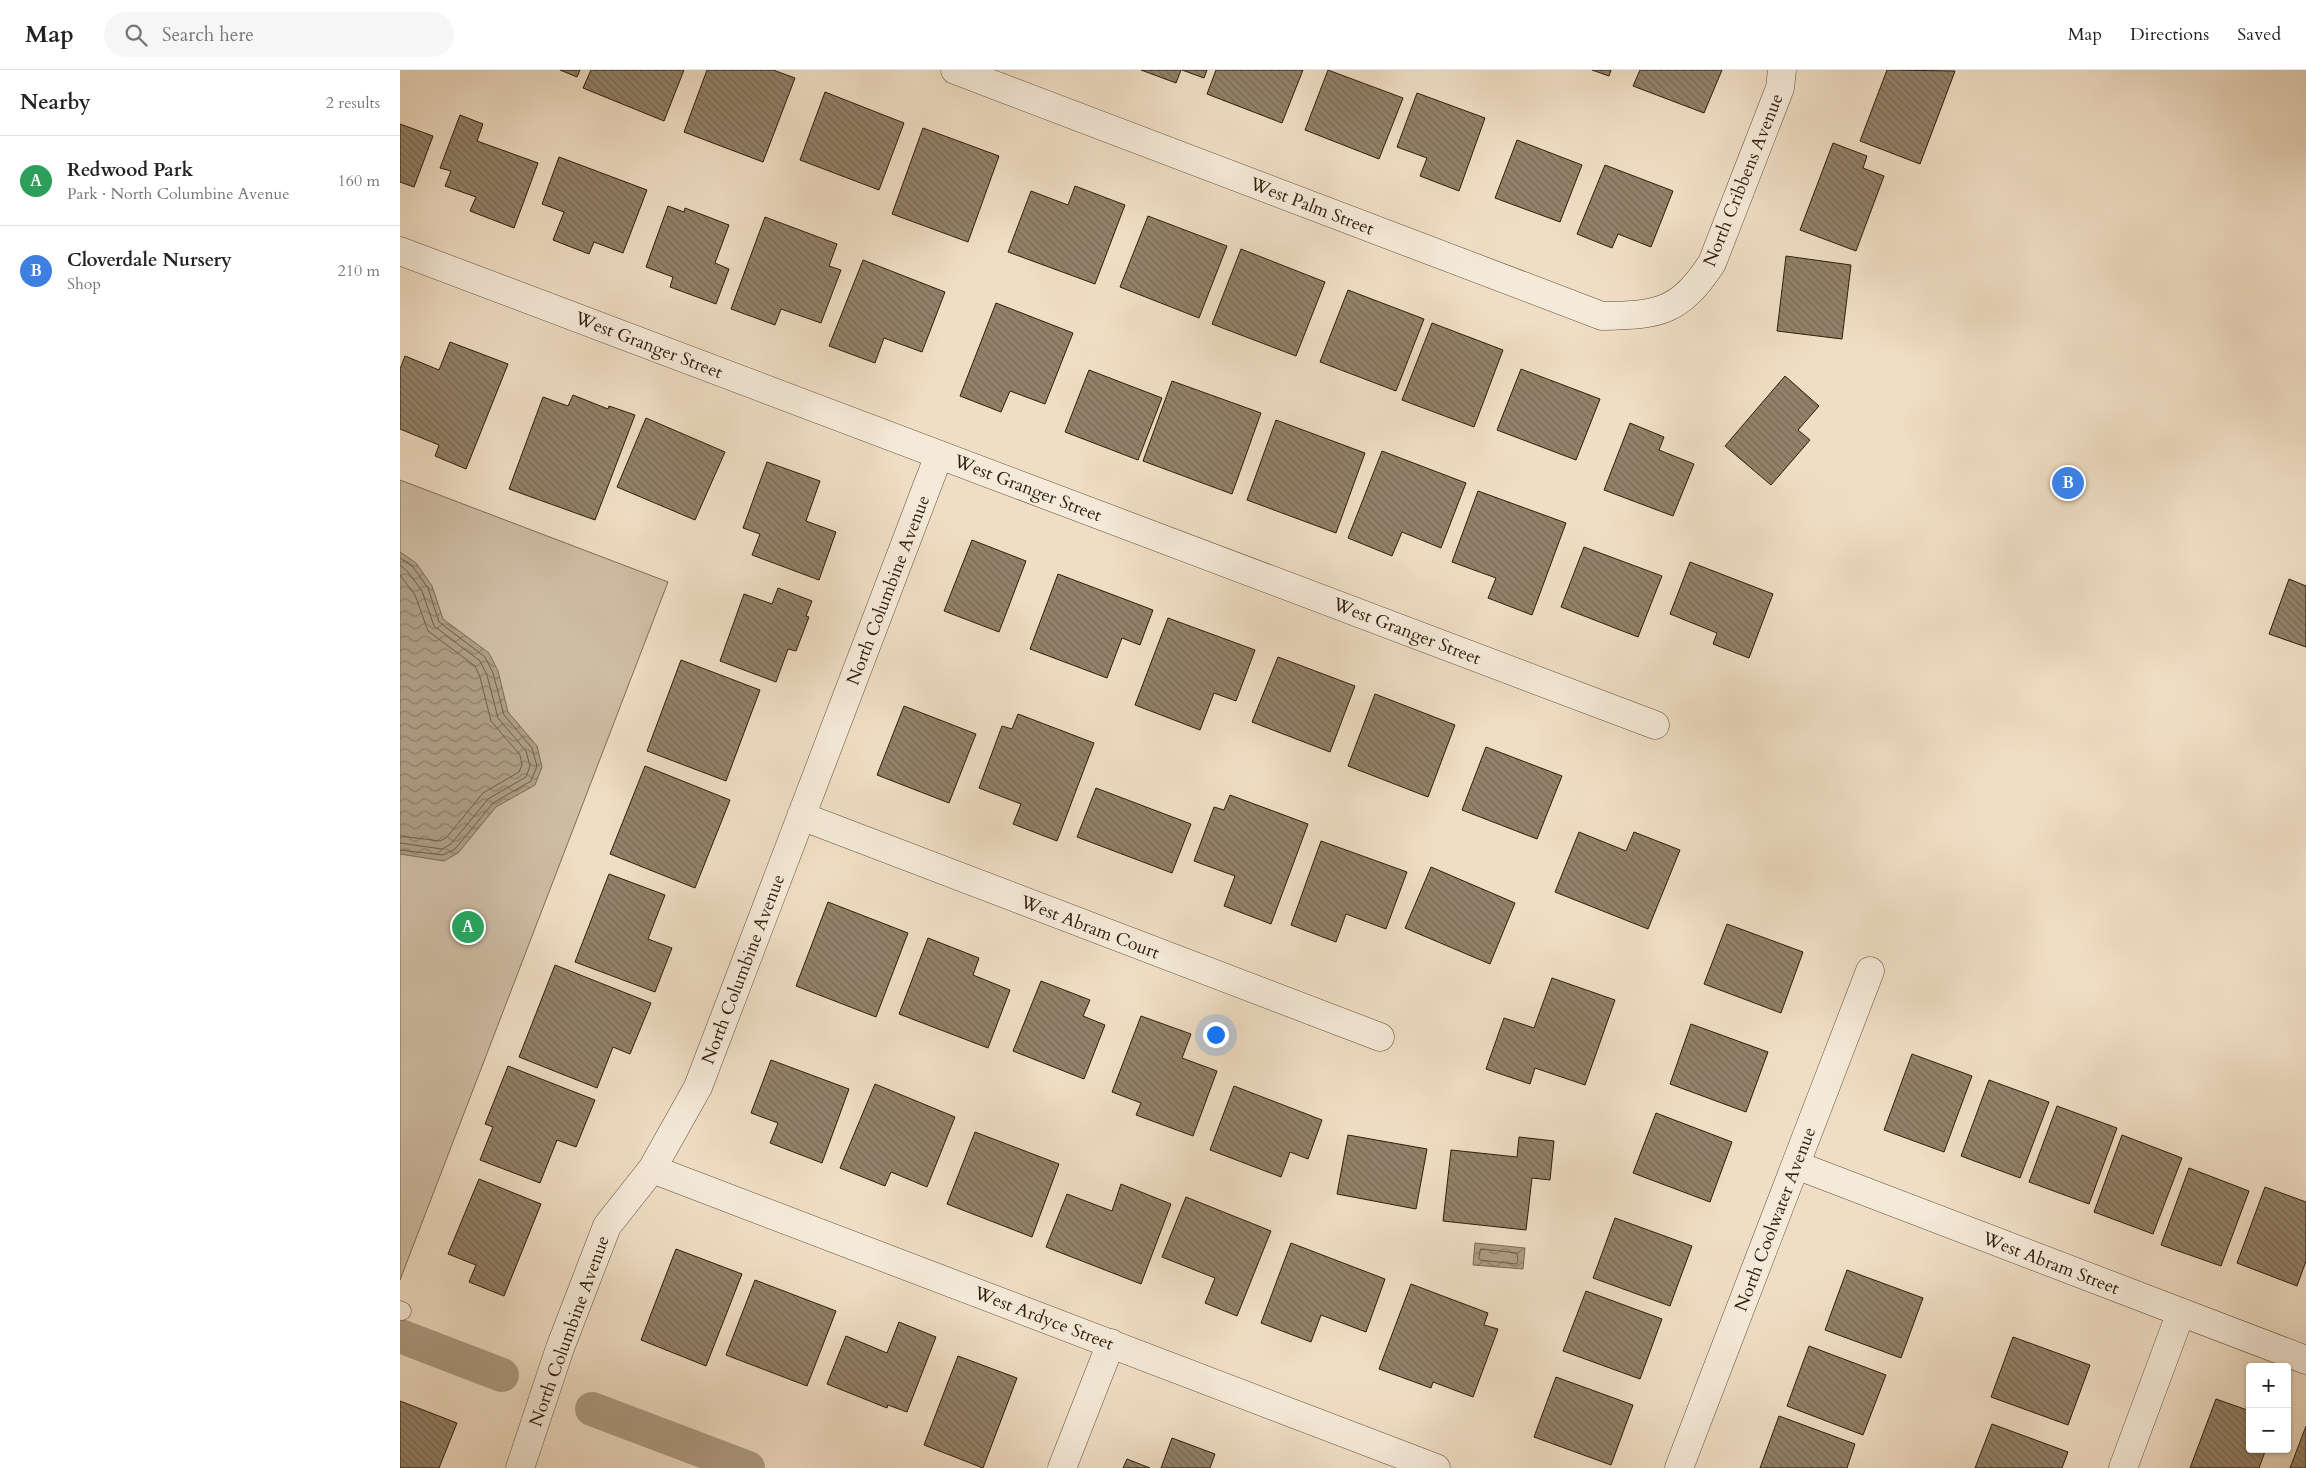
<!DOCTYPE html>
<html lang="en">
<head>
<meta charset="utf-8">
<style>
  body { margin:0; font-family:Cardo,serif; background:#f6f6f6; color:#222 }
  .controls { position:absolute; right:15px; bottom:15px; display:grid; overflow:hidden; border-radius:5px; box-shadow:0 1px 4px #0004 }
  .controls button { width:45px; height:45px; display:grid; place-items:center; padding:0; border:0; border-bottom:1px solid #e0e0e0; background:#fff; color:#222; font:25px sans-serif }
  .you { position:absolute; left:815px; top:964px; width:18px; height:18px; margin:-12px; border:4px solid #fff; border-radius:50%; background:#1a73e8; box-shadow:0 0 0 8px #1a73e833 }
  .badge { display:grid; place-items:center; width:32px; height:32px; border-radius:50%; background:#d93025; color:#fff; font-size:16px; font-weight:700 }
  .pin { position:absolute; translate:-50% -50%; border:2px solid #fff; box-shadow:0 1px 5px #0006 }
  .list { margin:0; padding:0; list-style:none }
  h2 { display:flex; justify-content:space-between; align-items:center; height:65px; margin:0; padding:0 20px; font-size:21px }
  h2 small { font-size:16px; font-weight:400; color:#767676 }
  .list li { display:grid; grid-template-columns:32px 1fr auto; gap:15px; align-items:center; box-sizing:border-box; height:90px; padding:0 20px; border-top:1px solid #e0e0e0 }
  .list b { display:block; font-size:19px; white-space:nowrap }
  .list p { margin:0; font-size:16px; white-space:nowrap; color:#767676 }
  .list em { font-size:16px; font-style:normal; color:#767676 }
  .icon { flex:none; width:28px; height:28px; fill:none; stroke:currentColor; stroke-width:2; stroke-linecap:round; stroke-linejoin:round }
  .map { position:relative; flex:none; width:1906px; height:1398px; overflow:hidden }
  header { display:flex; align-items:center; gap:30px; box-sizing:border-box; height:70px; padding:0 25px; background:#fff; border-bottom:1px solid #e0e0e0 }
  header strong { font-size:24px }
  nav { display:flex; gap:28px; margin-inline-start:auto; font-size:18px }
  .search { width:350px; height:45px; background:#f6f6f6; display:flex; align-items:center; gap:12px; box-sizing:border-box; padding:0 18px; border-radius:28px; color:#767676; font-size:19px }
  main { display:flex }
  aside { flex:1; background:#fff }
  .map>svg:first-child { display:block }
  .green { fill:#cfbda4; stroke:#7e6e56 }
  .water { fill:url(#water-waves); stroke:#7b6a53 }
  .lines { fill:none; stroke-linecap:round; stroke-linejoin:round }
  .shore { stroke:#6e5e46; stroke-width:1 }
  .canal { stroke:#ae9d84; stroke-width:34 }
  .building { fill:url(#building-back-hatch); stroke:#2e1e09 }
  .lane-casing { stroke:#5e4e38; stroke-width:19 }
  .street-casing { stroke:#5e4e38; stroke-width:29 }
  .lane { stroke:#f5ead9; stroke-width:18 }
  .street { stroke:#f5ead9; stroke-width:28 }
  .labels { text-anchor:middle; stroke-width:4.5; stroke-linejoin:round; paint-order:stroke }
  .street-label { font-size:18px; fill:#2e1e09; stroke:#f5ead9 }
</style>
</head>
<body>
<header>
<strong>Map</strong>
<div class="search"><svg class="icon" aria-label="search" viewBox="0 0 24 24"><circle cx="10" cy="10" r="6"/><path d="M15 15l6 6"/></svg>Search here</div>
<nav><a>Map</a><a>Directions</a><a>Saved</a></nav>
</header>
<main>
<aside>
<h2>Nearby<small>2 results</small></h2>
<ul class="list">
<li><span class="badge" style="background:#2e9e5b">A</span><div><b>Redwood Park</b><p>Park · North Columbine Avenue</p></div><em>160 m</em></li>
<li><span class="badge" style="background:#3f7fe0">B</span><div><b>Cloverdale Nursery</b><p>Shop</p></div><em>210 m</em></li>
</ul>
</aside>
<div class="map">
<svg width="1906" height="1398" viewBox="0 0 1906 1398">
  <defs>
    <pattern id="water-waves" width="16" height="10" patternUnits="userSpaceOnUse" patternTransform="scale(1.25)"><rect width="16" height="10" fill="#ae9d84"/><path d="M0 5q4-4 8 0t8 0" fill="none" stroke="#8e7f6a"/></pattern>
    <pattern id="building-back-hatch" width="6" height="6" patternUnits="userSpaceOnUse" patternTransform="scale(1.25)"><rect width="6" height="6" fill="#93826a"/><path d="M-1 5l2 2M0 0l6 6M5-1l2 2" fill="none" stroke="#786a55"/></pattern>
  </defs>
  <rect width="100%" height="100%" fill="#f0dec4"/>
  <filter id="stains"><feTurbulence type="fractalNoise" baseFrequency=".004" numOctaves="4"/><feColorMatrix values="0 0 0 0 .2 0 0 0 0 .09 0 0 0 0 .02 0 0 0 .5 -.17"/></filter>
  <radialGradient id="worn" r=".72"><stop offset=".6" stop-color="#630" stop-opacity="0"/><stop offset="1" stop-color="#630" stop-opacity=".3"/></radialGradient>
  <path class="green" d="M0,410L268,512L0,1210Z"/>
  <path class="water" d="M0,482L16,493L32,516L43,549L89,583L98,601L108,642L137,676L142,697L135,715L96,737L58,783L44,791L0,784Z
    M1075,1173L1125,1178L1123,1199L1073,1195Z"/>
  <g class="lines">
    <path class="shore" d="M0,488L13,497L28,518L39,552L85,587L93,603L104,645L132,678L137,696L131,711L93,733L55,779L43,785L0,780
      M0,495L8,502L22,521L34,556L80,591L87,605L98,648L126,681L130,696L126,707L88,729L51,774L42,779L0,773
      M0,505L15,525L28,561L75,596L80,607L91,651L120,685L122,695L119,702L83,723L46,768L40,771L0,766
      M1081,1179L1117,1183L1118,1192L1116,1194L1080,1190L1079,1188Z"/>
    <path class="canal" d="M0,1266L102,1305
      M192,1339L348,1398"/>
  </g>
  <path class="building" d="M160,0H180L177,7Z
    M191,0H284L264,51L183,18Z
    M307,0H373L395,8L363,92L284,62Z
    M741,0H781L776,13Z
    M782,0H807L804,8Z
    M816,0H903L882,53L807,24Z
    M928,0L1003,28L979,89L905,60Z
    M1192,0H1211L1209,6Z
    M1240,0H1322L1304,43L1233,16Z
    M1487,0L1555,1L1520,94L1460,71Z
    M425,22L504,53L479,120L400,90Z
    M1017,23L1085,48L1059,121L1020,106L1027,88L997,77Z
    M60,45L83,54L77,71L138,93L114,158L70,141L76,127L45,116L51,101L40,98Z
    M0,54L33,66L14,117L0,112Z
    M523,58L599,86L568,172L492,144Z
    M1117,70L1182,95L1160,152L1095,128Z
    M1433,73L1467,86L1463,98L1484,106L1456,181L1400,160Z
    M159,87L247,120L223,183L194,172L189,184L153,170L164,142L142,134Z
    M1205,95L1273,121L1251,177L1218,164L1212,178L1177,164Z
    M675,116L725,135L695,214L608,182L631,121L668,135Z
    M268,136L284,142L285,138L329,155L315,193L329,199L316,234L270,217L273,207L246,197Z
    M748,146L827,176L799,248L720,217Z
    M365,147L437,174L429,196L441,200L421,253L381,239L375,255L331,239Z
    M841,179L925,212L896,286L812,254Z
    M1386,186L1451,195L1442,269L1377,261Z
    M463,190L545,222L522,282L484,268L475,293L429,276Z
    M948,220L1024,249L996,321L920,292Z
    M596,233L673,263L645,334L610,321L601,342L560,326Z
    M1032,253L1103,280L1074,357L1002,330Z
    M50,272L108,294L66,399L35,386L39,375L0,359V299L5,286L39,300Z
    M1121,299L1200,329L1176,390L1097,360Z
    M689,300L762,328L738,390L665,362Z
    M1385,306L1419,336L1398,360L1410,370L1371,415L1325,376Z
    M772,311L861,343L832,424L743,391Z
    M173,325L208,339L209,336L235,345L195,450L109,419L143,327L168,336Z
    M246,348L325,382L295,450L217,417Z
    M876,350L965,383L936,463L847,430Z
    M1230,353L1264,367L1259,380L1294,394L1273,446L1204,420Z
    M982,381L1066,413L1041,478L1002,462L992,486L948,468Z
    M367,392L420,411L406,451L436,462L419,510L352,485L360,464L343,458Z
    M1078,421L1166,453L1132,545L1088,528L1096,508L1052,492Z
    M572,470L626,491L599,562L544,541Z
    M1184,477L1262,506L1238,567L1161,537Z
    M1290,492L1373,524L1349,588L1313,574L1317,563L1270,544Z
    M658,504L753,540L740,575L722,568L707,608L630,579Z
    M1889,509L1906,516V577L1869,564Z
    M378,518L412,531L406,546L409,547L396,581L388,579L376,612L320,591L344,524L372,534Z
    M768,548L855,580L836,631L814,623L800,660L735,635Z
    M878,587L955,616L930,682L852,652Z
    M281,590L360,620L326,711L247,681Z
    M975,624L1055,655L1028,727L948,696Z
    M504,636L576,664L549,733L477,705Z
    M618,644L694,673L657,771L613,754L621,734L579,718L602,656L612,659Z
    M1086,677L1162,706L1137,769L1062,740Z
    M245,696L330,730L295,818L210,784Z
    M696,718L791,754L772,803L677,767Z
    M830,725L908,754L871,854L824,836L835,806L794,791L814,737L824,740Z
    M1179,762L1226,781L1234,762L1280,780L1248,859L1155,822Z
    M921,771L1007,802L986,859L946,844L936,872L891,855Z
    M1031,797L1115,833L1090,894L1005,858Z
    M209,804L265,825L248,869L272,878L255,922L175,892Z
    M428,832L508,863L476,947L396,916Z
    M1327,854L1403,882L1381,943L1304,914Z
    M528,868L579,888L573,905L610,920L588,978L499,944Z
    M155,895L251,933L230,984L213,977L197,1018L119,987Z
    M1152,908L1215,930L1185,1015L1135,998L1130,1014L1086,999L1104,948L1134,958Z
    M641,911L690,930L683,946L705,955L684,1009L613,981Z
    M741,946L791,964L782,988L817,1001L793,1066L736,1045L741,1033L712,1022Z
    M1291,954L1368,982L1346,1042L1270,1014Z
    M1512,984L1572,1006L1544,1082L1484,1060Z
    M371,990L449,1019L422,1093L370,1073L378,1053L351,1043Z
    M108,996L195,1030L176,1077L157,1070L140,1113L80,1090L93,1057L85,1054Z
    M1589,1010L1649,1032L1620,1108L1561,1086Z
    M475,1014L555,1047L527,1117L491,1102L485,1116L440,1098Z
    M834,1016L922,1050L908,1089L890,1082L881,1107L810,1080Z
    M1657,1036L1717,1058L1689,1134L1629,1112Z
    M1256,1043L1332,1072L1310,1132L1233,1103Z
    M575,1062L659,1094L632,1167L547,1134Z
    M948,1065L1027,1079L1016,1139L937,1124Z
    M1722,1065L1782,1088L1753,1164L1694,1142Z
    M1119,1067L1154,1071L1150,1110L1132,1108L1126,1160L1043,1151L1051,1080L1117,1087Z
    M1789,1098L1849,1121L1821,1196L1761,1175Z
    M79,1109L141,1134L104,1226L69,1212L76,1195L48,1184Z
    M721,1114L771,1134L741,1214L646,1177L667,1124L712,1141Z
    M1865,1117L1906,1132V1191L1897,1216L1837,1193Z
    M786,1127L871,1161L837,1246L805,1233L815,1208L762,1187Z
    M1215,1148L1292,1176L1270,1236L1193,1208Z
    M891,1173L985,1209L966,1262L921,1245L911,1272L861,1253Z
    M276,1179L342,1204L306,1296L241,1270Z
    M1447,1200L1523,1228L1501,1288L1425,1260Z
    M355,1210L436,1241L407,1316L326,1285Z
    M1011,1214L1088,1243L1084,1255L1098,1259L1073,1327L1033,1312L1031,1318L979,1299Z
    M1186,1221L1262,1249L1240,1309L1163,1281Z
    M499,1252L536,1267L507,1342L488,1335L487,1338L427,1314L446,1266L487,1283Z
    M1613,1267L1690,1295L1668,1355L1591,1327Z
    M1409,1276L1486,1305L1463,1365L1387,1336Z
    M558,1286L617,1308L583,1398L524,1375Z
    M1156,1307L1233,1335L1211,1395L1134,1367Z
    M1816,1329L1850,1341V1379H1866L1859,1398H1790Z
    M0,1331L57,1353L39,1398H0Z
    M1379,1346L1455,1374L1447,1398H1360Z
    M1592,1354L1668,1382L1662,1398H1575Z
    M1906,1356V1398H1890Z
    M772,1368L815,1384L810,1398H761Z
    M727,1389L750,1398H723Z"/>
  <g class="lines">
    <defs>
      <path id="lane" d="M0,1240L2,1241"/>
      <path id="street" d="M555,0L1202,246C1259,245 1279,243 1312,193L1380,18L1382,0
        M0,181L1255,655
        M401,746L980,967
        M1396,1095L1906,1290
        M252,1099L1036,1398
        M120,1398L160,1278L207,1156L252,1099L298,1017L539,385
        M662,1398L711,1273
        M1279,1398L1470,901
        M1723,1398L1781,1242"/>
    </defs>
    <use href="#lane" class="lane-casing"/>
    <use href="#street" class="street-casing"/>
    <use href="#lane" class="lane"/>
    <use href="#street" class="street"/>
  </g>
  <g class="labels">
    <g class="street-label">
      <text transform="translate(1343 110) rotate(-68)" y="6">North Cribbens Avenue</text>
      <text transform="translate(912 136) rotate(21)" y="6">West Palm Street</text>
      <text transform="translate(249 275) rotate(21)" y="6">West Granger Street</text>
      <text transform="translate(628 418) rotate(21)" y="6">West Granger Street</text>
      <text transform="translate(488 520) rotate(-69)" y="6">North Columbine Avenue</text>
      <text transform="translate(1007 561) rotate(21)" y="6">West Granger Street</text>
      <text transform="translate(690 857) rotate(21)" y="6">West Abram Court</text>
      <text transform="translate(343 899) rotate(-69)" y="6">North Columbine Avenue</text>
      <text transform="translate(1375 1149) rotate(-69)" y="6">North Coolwater Avenue</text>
      <text transform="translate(1651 1193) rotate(21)" y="6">West Abram Street</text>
      <text transform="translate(644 1248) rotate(21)" y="6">West Ardyce Street</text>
      <text transform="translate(169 1261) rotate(-70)" y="6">North Columbine Avenue</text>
    </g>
  </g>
  <rect width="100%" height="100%" filter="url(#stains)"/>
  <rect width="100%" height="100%" fill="url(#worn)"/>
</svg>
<div class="controls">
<button>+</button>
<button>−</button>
</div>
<div class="you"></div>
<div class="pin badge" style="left:68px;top:857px;background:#2e9e5b">A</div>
<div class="pin badge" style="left:1668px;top:413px;background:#3f7fe0">B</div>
</div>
</main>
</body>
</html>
